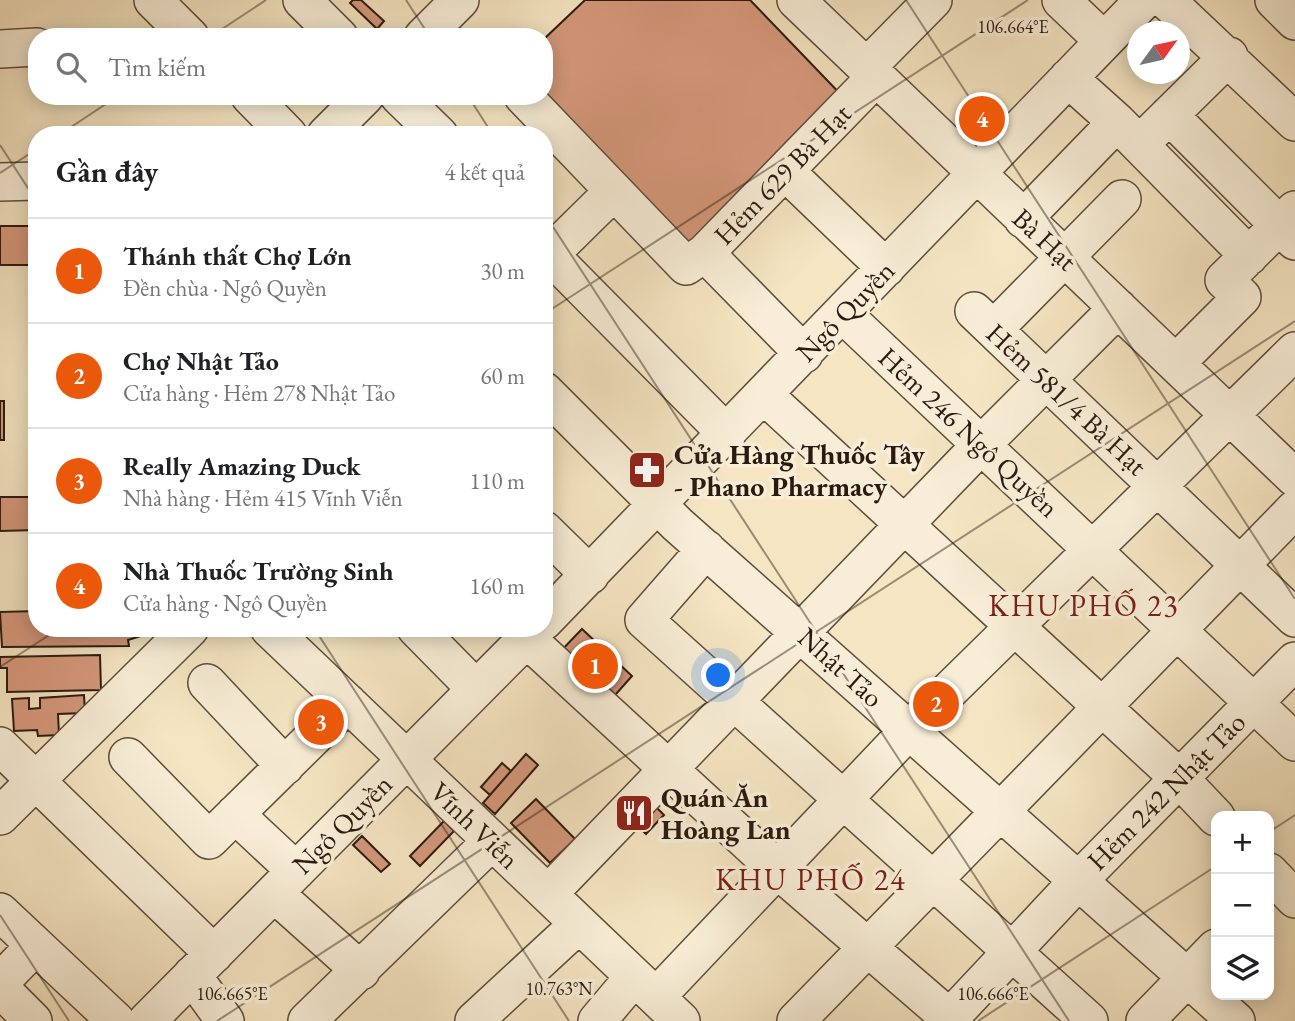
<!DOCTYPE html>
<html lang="vi">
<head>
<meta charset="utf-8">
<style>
  body { margin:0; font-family:"EB Garamond",serif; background:#f6f6f6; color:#202124 }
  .controls { position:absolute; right:21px; bottom:21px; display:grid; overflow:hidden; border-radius:14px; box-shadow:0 4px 18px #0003 }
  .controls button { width:63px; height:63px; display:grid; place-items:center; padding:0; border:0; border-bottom:2px solid #e0e0e0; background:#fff; color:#202124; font:35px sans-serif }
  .compass { position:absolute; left:1127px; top:21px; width:63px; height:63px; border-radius:50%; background:#fff; box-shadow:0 4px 18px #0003; rotate:57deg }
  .you { position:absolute; left:719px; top:676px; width:24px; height:24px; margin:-18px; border:5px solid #fff; border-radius:50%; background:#1a73e8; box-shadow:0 0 0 10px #1a73e833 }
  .badge { display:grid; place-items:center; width:46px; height:46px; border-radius:50%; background:#ea580c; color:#fff; font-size:23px; font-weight:700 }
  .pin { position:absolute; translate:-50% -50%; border:4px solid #fff; box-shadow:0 2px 7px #0006 }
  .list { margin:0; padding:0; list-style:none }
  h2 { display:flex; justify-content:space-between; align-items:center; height:91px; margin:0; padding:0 28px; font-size:30px }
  h2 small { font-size:23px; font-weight:400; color:#757577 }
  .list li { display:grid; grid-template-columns:46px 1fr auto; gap:21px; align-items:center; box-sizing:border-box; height:105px; padding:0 28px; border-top:2px solid #e0e0e0 }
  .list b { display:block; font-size:26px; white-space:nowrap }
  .list p { margin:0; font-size:23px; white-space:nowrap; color:#757577 }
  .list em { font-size:23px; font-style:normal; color:#757577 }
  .icon { flex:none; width:38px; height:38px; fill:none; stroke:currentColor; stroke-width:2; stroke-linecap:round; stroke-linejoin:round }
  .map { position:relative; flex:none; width:1295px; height:1021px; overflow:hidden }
  .search { position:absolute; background:#fff; box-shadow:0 4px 18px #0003; left:28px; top:28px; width:525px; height:77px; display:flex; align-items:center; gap:18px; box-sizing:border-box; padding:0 24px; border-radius:28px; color:#757577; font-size:26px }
  .panel { position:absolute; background:#fff; box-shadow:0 4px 18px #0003; left:28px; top:126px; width:525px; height:511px; border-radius:28px }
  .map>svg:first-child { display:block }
  .building { fill:#d5987b; stroke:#2b1a10; stroke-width:2 }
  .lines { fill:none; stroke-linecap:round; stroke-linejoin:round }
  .minor-casing { stroke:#5e4d3c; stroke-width:40 }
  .minor { stroke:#f8eed7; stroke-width:37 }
  .ticks { fill:none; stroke:#2b1a10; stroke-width:2; stroke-opacity:0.45 }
  .labels { text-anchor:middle; stroke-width:7; stroke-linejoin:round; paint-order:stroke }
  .street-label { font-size:28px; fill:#2b1a10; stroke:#f8eed7 }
  .poi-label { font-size:28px; font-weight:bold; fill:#2b1a10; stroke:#f8eed7; text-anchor:start }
  .neighbourhood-label { font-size:30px; letter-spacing:2px; fill:#7a1f14; stroke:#f8eed7 }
  .ticks-label { font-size:18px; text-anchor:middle; fill:#2b1a10; stroke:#f8eed7; stroke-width:7; stroke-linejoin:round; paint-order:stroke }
</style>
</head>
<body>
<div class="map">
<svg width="1295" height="1021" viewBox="0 0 1295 1021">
  <rect width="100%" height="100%" fill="#f5e5c2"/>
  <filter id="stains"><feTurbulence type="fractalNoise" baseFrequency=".00286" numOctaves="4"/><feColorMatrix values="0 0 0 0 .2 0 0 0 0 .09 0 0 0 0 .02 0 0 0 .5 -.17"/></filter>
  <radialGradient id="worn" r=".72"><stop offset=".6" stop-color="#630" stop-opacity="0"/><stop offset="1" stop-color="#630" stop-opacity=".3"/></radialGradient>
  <path class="building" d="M353,0H361L384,21L377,29L350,3Z
    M585,0H750L849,103L693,250L544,91V39Z
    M0,226H37V265H0Z
    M0,401H4V440H0Z
    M0,497H37V530L0,531Z
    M37,611V628H144V635L128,640L129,646L2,647L0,612Z
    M582,629L632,676L608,703L557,655Z
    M100,655L101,690L7,692V668H0V657Z
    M84,695L85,713L58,714L59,735L38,736L37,730L14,731L12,699L29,698V709L40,708V698Z
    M526,754L538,765L495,814L483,803Z
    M502,763L511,771L490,795L481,787Z
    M536,799L575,839L550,863L511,823Z
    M651,802L664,815L646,834L633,821Z
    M444,821L454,831L420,866L410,856Z
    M362,836L390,864L381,872L353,845Z"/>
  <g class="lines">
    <defs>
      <path id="minor" d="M153,0L190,37
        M302,0L339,37
        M796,0L1295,478
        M1061,0L1104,41
        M1166,0L1295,122
        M1274,0L1295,21
        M423,37L460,0
        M0,49L37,47
        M866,68L933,0
        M1068,78L1117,122L1249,256
        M250,96L288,135
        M399,96L439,135
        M523,96L686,266L705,253L875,78
        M1169,115L1295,241
        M1152,132L1229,56
        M326,135L365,96
        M786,172L886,268
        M0,182L37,181
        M1023,219L1117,122
        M705,253L804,354
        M549,254L727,434
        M544,260L614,191
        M974,311L1295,618
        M843,314L1295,742
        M994,329L1122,199
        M1176,363L1242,297L1224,280L1295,210
        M544,391L677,524L1236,1021
        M764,395L1179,778L1216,817
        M544,530L590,575
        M706,549L644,620L1089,1021
        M544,621L1144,0
        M269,628L681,1021
        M416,628L476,689
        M527,639L777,869L953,1021
        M207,683L285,766
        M0,746L214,954
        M128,757L209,840L348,703
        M235,814L296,871
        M0,816L190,628
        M1269,872L1295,899
        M274,893L361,971
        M548,894L982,444L1118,308
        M0,912L116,1021
        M192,975L225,1021
        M0,982L35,946
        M0,988L33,1021
        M656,997L910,729L1295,351
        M147,1021L537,628
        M307,1021L492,841
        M474,1021L579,924
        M597,1021L634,977
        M796,1021L1295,509
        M947,1021L1079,880L1295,661
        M1145,1021L1216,948"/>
    </defs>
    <use href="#minor" class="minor-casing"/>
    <use href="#minor" class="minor"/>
  </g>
  <path class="ticks" d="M406,0L430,37M906,0L1295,599M210,37L266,0M468,96L493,135M59,135L118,96M0,145L37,202M0,173L37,149M544,213L1069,1021M544,314L1028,0M314,628L569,1021M0,667L60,628M1269,832L1295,815M0,915L69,1021M217,1021L1295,321M978,1021L1216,866"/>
  <defs>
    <symbol id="pharmacy-square" viewBox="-11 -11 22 22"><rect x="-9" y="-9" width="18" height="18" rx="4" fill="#8f2418" stroke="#f8eed7"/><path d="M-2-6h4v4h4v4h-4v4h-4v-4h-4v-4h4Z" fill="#fff"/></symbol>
    <symbol id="restaurant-square" viewBox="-11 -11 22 22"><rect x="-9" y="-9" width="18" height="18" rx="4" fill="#8f2418" stroke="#f8eed7"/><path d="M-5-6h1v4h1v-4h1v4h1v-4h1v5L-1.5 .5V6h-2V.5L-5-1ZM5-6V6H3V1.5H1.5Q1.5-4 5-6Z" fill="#fff"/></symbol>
  </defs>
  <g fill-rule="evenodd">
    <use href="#pharmacy-square" x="625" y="448" width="44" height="44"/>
    <use href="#restaurant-square" x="612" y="791" width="44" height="44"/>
  </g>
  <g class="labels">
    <g class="street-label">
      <text transform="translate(782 174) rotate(-46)" y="10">Hẻm 629 Bà Hạt</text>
      <text transform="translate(1045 239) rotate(43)" y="10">Bà Hạt</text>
      <text transform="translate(845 311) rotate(-46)" y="10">Ngô Quyền</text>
      <text transform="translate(1067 399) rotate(43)" y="10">Hẻm 581/4 Bà Hạt</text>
      <text transform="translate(969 432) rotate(43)" y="10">Hẻm 246 Ngô Quyền</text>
      <text transform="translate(841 667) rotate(42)" y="10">Nhật Tảo</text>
      <text transform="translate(1166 791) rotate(-45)" y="10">Hẻm 242 Nhật Tảo</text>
      <text transform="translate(342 824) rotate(-45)" y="10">Ngô Quyền</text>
      <text transform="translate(475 825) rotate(44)" y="10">Vĩnh Viễn</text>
    </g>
    <g class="poi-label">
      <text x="674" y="464">Cửa Hàng Thuốc Tây<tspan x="674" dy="32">- Phano Pharmacy</tspan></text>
      <text x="661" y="807">Quán Ăn<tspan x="661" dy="32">Hoàng Lan</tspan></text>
    </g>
    <g class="neighbourhood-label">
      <text x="1084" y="616">KHU PHỐ 23</text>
      <text x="811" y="890">KHU PHỐ 24</text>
    </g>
  </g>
  <g class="ticks-label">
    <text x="1013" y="33">106.664°E</text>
    <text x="559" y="995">10.763°N</text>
    <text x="232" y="1000">106.665°E</text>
    <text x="993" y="1000">106.666°E</text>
  </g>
  <rect width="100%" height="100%" filter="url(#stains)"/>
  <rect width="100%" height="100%" fill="url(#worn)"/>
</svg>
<div class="controls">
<button>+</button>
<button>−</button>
<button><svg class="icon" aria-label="layers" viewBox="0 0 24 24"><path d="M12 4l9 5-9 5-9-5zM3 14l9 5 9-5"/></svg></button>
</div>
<svg class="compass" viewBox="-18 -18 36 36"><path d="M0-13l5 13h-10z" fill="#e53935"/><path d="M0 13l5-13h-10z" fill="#757577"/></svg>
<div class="you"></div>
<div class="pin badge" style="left:595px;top:666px">1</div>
<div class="pin badge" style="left:936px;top:704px">2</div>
<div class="pin badge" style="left:321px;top:722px">3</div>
<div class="pin badge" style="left:982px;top:119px">4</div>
<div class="search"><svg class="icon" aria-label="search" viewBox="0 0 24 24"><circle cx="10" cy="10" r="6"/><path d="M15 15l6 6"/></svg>Tìm kiếm</div>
<section class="panel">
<h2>Gần đây<small>4 kết quả</small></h2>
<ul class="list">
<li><span class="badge">1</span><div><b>Thánh thất Chợ Lớn</b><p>Đền chùa · Ngô Quyền</p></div><em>30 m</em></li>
<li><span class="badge">2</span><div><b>Chợ Nhật Tảo</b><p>Cửa hàng · Hẻm 278 Nhật Tảo</p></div><em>60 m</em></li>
<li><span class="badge">3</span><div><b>Really Amazing Duck</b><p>Nhà hàng · Hẻm 415 Vĩnh Viễn</p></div><em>110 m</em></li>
<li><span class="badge">4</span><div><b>Nhà Thuốc Trường Sinh</b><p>Cửa hàng · Ngô Quyền</p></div><em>160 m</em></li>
</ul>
</section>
</div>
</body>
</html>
